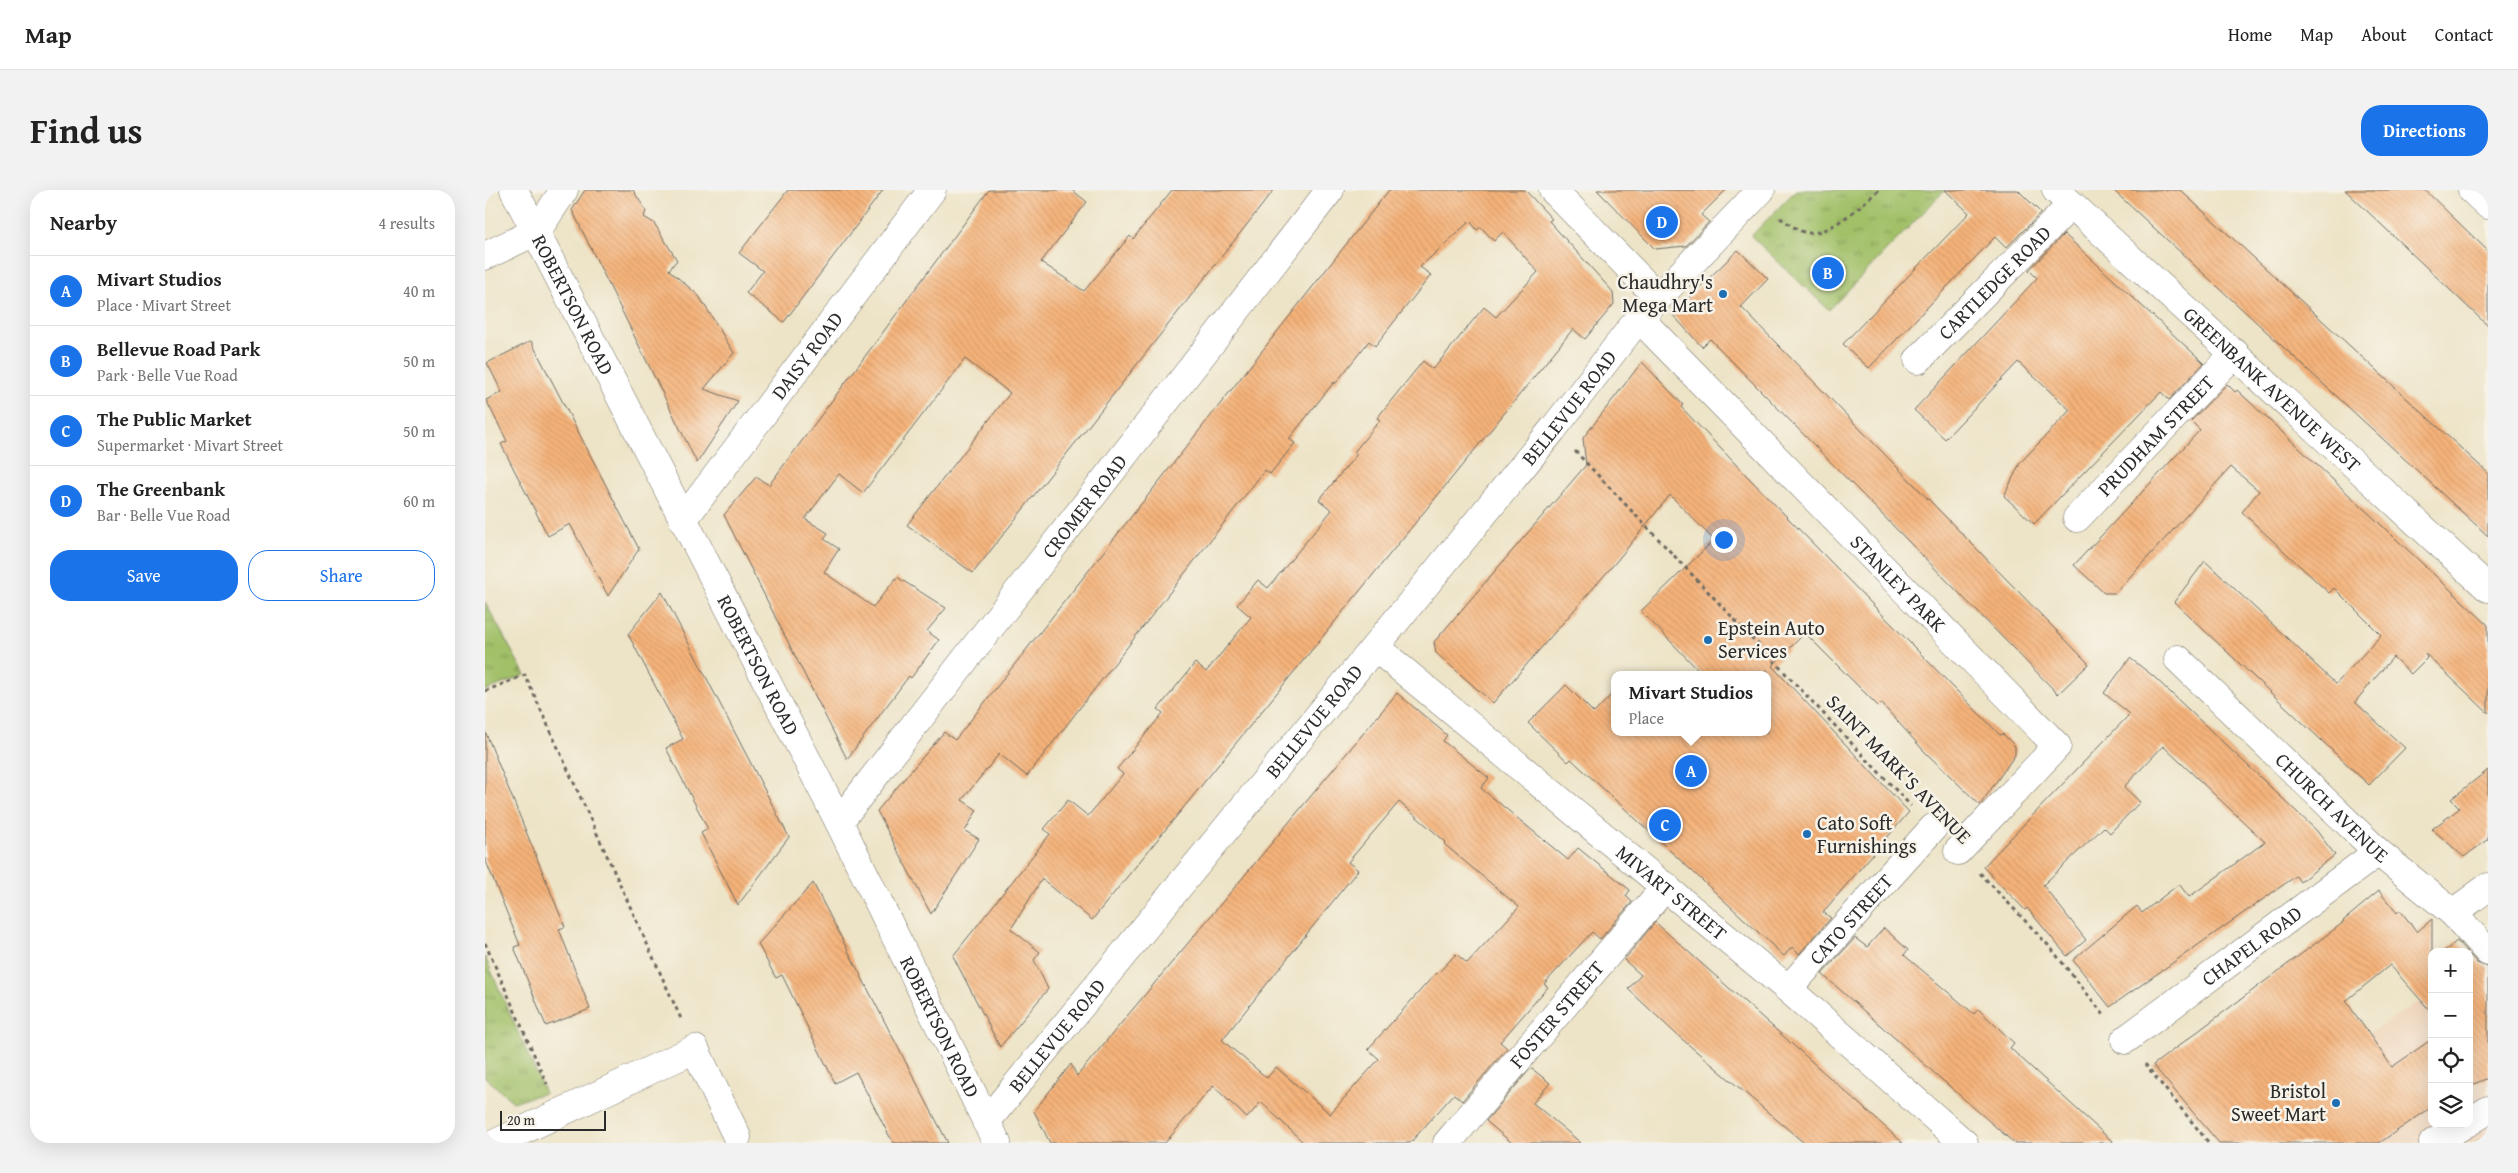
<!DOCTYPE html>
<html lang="en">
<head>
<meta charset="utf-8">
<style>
  body { margin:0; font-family:"Gentium Book Plus",serif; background:#f2f2f2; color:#222 }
  .controls { position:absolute; right:15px; bottom:15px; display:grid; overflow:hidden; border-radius:10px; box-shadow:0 5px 20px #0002 }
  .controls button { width:45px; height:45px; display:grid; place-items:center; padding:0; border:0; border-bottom:1px solid #e0e0e0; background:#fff; color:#222; font:25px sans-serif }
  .scale { position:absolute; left:15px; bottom:12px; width:106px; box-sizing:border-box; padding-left:5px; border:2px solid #2b2b2b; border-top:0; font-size:14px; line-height:18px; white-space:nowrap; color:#2b2b2b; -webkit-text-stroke:4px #f7f3e8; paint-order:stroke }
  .you { position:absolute; left:1238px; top:349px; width:18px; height:18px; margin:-12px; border:4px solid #fff; border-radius:50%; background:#1a73e8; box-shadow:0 0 0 8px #1a73e833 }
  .badge { display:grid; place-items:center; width:32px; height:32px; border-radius:50%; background:#1a73e8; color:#fff; font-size:16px; font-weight:700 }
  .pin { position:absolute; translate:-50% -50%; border:2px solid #fff; box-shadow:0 1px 5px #0006 }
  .popup { position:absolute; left:1126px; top:481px; width:160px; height:65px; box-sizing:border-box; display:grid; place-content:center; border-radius:10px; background:#fff; filter:drop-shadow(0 1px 4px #0005); font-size:16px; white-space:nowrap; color:#767676 }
  .popup b { font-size:19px; color:#222 }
  .popup::after { content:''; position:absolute; left:50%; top:100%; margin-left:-10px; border:10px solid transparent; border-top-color:#fff }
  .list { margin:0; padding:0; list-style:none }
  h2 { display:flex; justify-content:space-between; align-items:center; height:65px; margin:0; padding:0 20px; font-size:21px }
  h2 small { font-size:16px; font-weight:400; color:#767676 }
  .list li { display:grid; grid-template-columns:32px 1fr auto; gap:15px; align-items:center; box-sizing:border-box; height:70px; padding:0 20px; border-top:1px solid #e0e0e0 }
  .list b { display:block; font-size:19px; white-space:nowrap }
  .list p { margin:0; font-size:16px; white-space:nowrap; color:#767676 }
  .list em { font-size:16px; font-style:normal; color:#767676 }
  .actions { display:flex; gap:10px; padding:15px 20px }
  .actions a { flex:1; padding:11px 0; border:1px solid #1a73e8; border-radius:20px; text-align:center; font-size:18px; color:#1a73e8 }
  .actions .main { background:#1a73e8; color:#fff }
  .icon { flex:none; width:28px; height:28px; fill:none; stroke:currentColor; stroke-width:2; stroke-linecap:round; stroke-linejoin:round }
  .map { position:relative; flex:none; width:2003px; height:953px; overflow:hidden; border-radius:20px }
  header { display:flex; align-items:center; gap:30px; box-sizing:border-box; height:70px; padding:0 25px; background:#fff; border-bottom:1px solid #e0e0e0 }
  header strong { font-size:24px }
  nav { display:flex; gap:28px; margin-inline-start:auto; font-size:18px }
  .intro { display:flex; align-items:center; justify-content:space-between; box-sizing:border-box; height:120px; padding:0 30px }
  h1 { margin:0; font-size:35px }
  .button { padding:12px 22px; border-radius:20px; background:#1a73e8; color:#fff; font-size:18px; font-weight:700 }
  main { display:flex; gap:30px; padding:0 30px }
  aside { flex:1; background:#fff; border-radius:20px; box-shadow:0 5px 20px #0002 }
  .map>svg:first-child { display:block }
  .built { fill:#f0d5bc }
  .park { fill:url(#park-tufts); stroke:#66764a }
  .building { fill:url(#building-back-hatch); fill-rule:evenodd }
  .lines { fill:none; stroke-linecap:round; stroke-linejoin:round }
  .minor-casing { stroke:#6f6c62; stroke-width:29 }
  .path { stroke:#6f6c62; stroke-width:3; stroke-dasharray:4 4; stroke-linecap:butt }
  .minor { stroke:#fff; stroke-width:28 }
  .poi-dot { fill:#1f6fb2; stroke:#f7f3e8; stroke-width:2 }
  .labels { text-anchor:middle; stroke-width:5; stroke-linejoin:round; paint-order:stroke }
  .poi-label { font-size:20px; fill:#2b2b2b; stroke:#f7f3e8; text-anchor:end }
  .street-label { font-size:20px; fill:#2b2b2b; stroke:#f7f3e8 }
</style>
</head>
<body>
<header>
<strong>Map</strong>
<nav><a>Home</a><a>Map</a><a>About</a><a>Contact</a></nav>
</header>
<div class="intro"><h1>Find us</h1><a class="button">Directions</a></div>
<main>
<aside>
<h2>Nearby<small>4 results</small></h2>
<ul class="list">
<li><span class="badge">A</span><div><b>Mivart Studios</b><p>Place · Mivart Street</p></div><em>40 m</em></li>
<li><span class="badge">B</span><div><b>Bellevue Road Park</b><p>Park · Belle Vue Road</p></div><em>50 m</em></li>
<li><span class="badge">C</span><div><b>The Public Market</b><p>Supermarket · Mivart Street</p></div><em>50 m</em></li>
<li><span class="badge">D</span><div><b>The Greenbank</b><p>Bar · Belle Vue Road</p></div><em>60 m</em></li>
</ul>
<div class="actions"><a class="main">Save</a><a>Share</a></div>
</aside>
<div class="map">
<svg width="2003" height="953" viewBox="0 0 2003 953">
  <defs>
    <pattern id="park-tufts" width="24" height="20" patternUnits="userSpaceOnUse" patternTransform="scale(1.25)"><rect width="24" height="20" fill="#a1c068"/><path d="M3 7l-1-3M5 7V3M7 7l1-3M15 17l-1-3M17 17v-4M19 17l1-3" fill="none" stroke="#839c56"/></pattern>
    <pattern id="building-back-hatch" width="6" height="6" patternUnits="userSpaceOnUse" patternTransform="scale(1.25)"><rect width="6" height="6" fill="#f5b279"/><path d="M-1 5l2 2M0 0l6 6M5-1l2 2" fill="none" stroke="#d29969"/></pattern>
  </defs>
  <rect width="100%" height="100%" fill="#f7f3e8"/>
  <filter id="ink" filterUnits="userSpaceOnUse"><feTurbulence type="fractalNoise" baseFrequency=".02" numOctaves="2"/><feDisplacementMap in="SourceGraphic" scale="10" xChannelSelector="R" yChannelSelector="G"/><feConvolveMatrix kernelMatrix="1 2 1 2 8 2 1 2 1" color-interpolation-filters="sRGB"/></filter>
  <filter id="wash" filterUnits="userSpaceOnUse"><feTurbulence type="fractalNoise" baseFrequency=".0096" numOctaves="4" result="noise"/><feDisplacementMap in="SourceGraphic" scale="20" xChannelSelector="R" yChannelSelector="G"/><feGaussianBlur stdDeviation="1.12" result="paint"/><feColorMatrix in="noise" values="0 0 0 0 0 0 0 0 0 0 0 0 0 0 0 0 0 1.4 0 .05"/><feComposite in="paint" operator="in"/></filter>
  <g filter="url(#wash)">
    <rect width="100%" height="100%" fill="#ede4c7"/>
    <path class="built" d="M1994,768L2003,781V953H1727L1749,927L1947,804V934H1984V775Z"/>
    <path class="park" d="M1311,0H1460L1344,120L1266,46Z
      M0,412L40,485L0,501Z
      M0,767L60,903L28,912L0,887Z"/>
    <g id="blocks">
      <path class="building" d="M100,0H148L161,21L159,27L169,33L192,70L184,80L214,106L249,163L219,199L253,211L212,273L87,20Z
        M303,0H398L299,132L261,103L278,81L254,63Z
        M504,0H587L602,12L556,72L599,101L645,46L648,49L687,0H789L488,383L422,335L525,203L480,169L378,303L354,284L320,329L343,343L339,349L354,359L339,382L388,417L412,387L461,418L442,441L454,450L426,488L424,486L362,569L239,325L271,287L284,295Z
        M904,0H1040L1067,29L1064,31L1128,102L1129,114L1100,149L1088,139L607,730L557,689L526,739L555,762L549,770L563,799L515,857L468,766L565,644L559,639L583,610L603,626L638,584L632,579L678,523L673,519L710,473L721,482L766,427L752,415L773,390L783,398L847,320L834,310L872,264L869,262L895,230L892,228L938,171L947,179L950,177L999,117L1011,127L1053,82L1018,42L1009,51L996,37L992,40L985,31L935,77L946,85L890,156L884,151L850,194L849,192L804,249L810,253L785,284L780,280L542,586L514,564L477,610L492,620L480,641L494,649L446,724L392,621L459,542L470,550Z
        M1112,0H1241L1216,25L1224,32L1201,56L1170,59Z
        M1460,0H1533L1556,23L1521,58L1510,47L1384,178L1358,154L1484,23Z
        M1628,0H1695L1803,99L2003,283V346Z
        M1860,0H1940L2003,61V136Z
        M1579,44L1719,173L1684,210L1676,202L1549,334L1519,306L1535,273L1585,220L1533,172L1460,249L1429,220L1552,88L1544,80Z
        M1253,60L1283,89L1256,117L1604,474L1573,504L1225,149L1217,157L1187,124Z
        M46,151L154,359L123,406L85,334L63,346L16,254L22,251L1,210L17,202L2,173Z
        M1157,172L1198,215L1196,217L1259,283L1515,545L1518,544L1530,556V565L1495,615L1439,561L1396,513L1393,516L1320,443L1287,476L1424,622L1338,722L1346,728L1314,764L1307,757L1299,766L1086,569L1083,572L1043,533L1081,495L1109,523L1130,501V542H1282V480L1278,485H1218L1156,421L1229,350L1185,305L1131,372L1008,513L951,463L949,452L1101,275L1098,248Z
        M1742,194L1750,202L1752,200L2003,435V523L1940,463L1942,468L1926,484L1908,467L1870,512L1920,558L1884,595L1689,412L1720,371L1851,494L1896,445L1849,398L1844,403L1757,322L1774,301L1746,277L1630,403H1619L1589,375L1715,240L1706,231Z
        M177,402L304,647L253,715L216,643L223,639L181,558L198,549L143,444Z
        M1645,468L1668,486L1831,640L1850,665L1815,692L1811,686L1625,817L1588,770L1652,716L1657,723L1694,694L1704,707L1780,652L1678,556L1639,597L1655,612L1625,643L1619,637L1558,695L1601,750L1582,766L1542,718L1540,720L1498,677L1645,524L1619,503Z
        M912,503L962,545L958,551L1004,588L996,598L1083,670L1093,658L1145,700L1141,706L1147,712L1115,749L1107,742L1059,794L1063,797L1015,852L1022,858L977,911L969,904L925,953H819L776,912L762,928L728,896L680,953H565L549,921L586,874L592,886ZM914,612L961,652L959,654L1034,717L982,773L971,764L952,784L951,783L883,859L894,869L845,924L791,877L782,888L737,850L873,680L863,672Z
        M0,541L80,737L74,739L105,819L61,836L29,757L35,755L0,669Z
        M2003,580V649L1979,667L1947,639L1975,618L1966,609Z
        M328,693L405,842L463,953H408L371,882L350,893L297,785L291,788L283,773L273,754Z
        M1894,701L1912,723L1915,720L1932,742L1947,729V823L1905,775L1861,811L1907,877L1947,849V917L1894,953H1734L1668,875L1859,732L1858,731Z
        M1170,732L1316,862L1418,953H1319L1191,844L1143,799L1156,785L1139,770Z
        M1399,738L1423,760L1419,765L1489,824L1493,819L1529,853L1525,858L1629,953H1529L1337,784L1370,748L1382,757Z
        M1972,751L1982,762H1958Z
        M1984,764L1992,773L2003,777V888L1984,896Z
        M1046,878L1065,893L1048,913L1096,953H1027L1001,931Z"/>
    </g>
  </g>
  <g filter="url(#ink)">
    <use href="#blocks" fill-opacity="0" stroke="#6f6c62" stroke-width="1"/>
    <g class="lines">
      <defs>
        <g id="minor">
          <path id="s1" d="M29,0L354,632L512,953"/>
          <path d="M1068,0L1173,107"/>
          <path id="s2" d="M1571,0L2003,398"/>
          <path d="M1987,0L2003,15"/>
          <path d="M0,66L52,41L79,0"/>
          <path id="s3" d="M1154,128L1572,556L1473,661"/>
          <path id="s4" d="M1433,170L1586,15"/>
          <path id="s5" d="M1592,328L1750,163"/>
          <path id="s6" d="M198,330L447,0"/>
          <path id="s7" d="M890,457L1303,799L1479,953"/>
          <path id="s8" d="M1693,469L1893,662L1968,723L2003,762"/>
          <path id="s9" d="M354,632L845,0"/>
          <path d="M1968,723L2003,697"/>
          <path id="s10" d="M1303,799L1448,638"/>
          <path id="s11" d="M1640,850L1893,662"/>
          <path id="s12" d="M501,932L1069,238L1154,128L1276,0"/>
          <path d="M1984,932L2003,920"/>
          <path d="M11,953L210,859L252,947"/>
          <path id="s13" d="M962,953L1181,696"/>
          <path d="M1948,953L1980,934"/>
        </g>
      </defs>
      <use href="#minor" class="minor-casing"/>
      <path class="path" d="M1295,28C1304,33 1313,42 1323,43C1346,45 1378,13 1394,0
        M1090,261L1426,616
        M0,501L40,485L197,831
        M1495,683L1564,756L1619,825
        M0,753L62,894
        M1660,874L1724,953"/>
      <use href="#minor" class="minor"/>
    </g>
  </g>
  <g class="poi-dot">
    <circle cx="1238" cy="104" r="5"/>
    <circle cx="1223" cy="450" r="5"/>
    <circle cx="1322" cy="644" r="5"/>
    <circle cx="1851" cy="913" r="5"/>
  </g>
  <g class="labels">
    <g class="poi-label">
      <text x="1228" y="99">Chaudhry's<tspan x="1228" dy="23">Mega Mart</tspan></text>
      <text x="1233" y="445" text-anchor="start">Epstein Auto<tspan x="1233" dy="23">Services</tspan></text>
      <text x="1332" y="640" text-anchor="start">Cato Soft<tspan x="1332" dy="23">Furnishings</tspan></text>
      <text x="1841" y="908">Bristol<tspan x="1841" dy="23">Sweet Mart</tspan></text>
    </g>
    <g class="street-label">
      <text dy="7" stroke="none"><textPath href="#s4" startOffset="109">CARTLEDGE ROAD</textPath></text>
      <text dy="7" stroke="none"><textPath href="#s1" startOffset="129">ROBERTSON ROAD</textPath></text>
      <text dy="7" stroke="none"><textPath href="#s6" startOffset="206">DAISY ROAD</textPath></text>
      <text dy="7" stroke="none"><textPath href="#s2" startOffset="294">GREENBANK AVENUE WEST</textPath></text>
      <text dy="7" stroke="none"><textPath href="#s12" startOffset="922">BELLEVUE ROAD</textPath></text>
      <text dy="7" stroke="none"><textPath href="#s5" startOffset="114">PRUDHAM STREET</textPath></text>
      <text dy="7" stroke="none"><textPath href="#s9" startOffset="400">CROMER ROAD</textPath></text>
      <text dy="7" stroke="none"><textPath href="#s3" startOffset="371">STANLEY PARK</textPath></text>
      <text dy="7" stroke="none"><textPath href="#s1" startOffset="534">ROBERTSON ROAD</textPath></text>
      <text dy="7" stroke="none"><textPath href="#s12" startOffset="518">BELLEVUE ROAD</textPath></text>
      <text transform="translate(1414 579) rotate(46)" y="7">SAINT MARK'S AVENUE</text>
      <text dy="7" stroke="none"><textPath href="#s8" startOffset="214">CHURCH AVENUE</textPath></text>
      <text dy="7" stroke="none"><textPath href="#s7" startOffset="385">MIVART STREET</textPath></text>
      <text dy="7" stroke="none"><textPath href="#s10" startOffset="94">CATO STREET</textPath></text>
      <text dy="7" stroke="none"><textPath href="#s11" startOffset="158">CHAPEL ROAD</textPath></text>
      <text dy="7" stroke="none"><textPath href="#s13" startOffset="169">FOSTER STREET</textPath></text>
      <text dy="7" stroke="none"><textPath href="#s1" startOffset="939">ROBERTSON ROAD</textPath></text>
      <text dy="7" stroke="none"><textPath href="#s12" startOffset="112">BELLEVUE ROAD</textPath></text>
    </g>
  </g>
</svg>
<div class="controls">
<button>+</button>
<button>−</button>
<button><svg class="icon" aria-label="locate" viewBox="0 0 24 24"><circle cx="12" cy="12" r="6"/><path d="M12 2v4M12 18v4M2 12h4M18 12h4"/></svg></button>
<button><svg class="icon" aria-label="layers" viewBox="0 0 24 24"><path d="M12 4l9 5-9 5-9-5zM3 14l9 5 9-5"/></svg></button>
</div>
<div class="scale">20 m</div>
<div class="you"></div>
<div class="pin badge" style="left:1206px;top:581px">A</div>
<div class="popup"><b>Mivart Studios</b>Place</div>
<div class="pin badge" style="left:1343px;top:83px">B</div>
<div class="pin badge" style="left:1180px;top:635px">C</div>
<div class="pin badge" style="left:1177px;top:32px">D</div>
</div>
</main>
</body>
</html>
